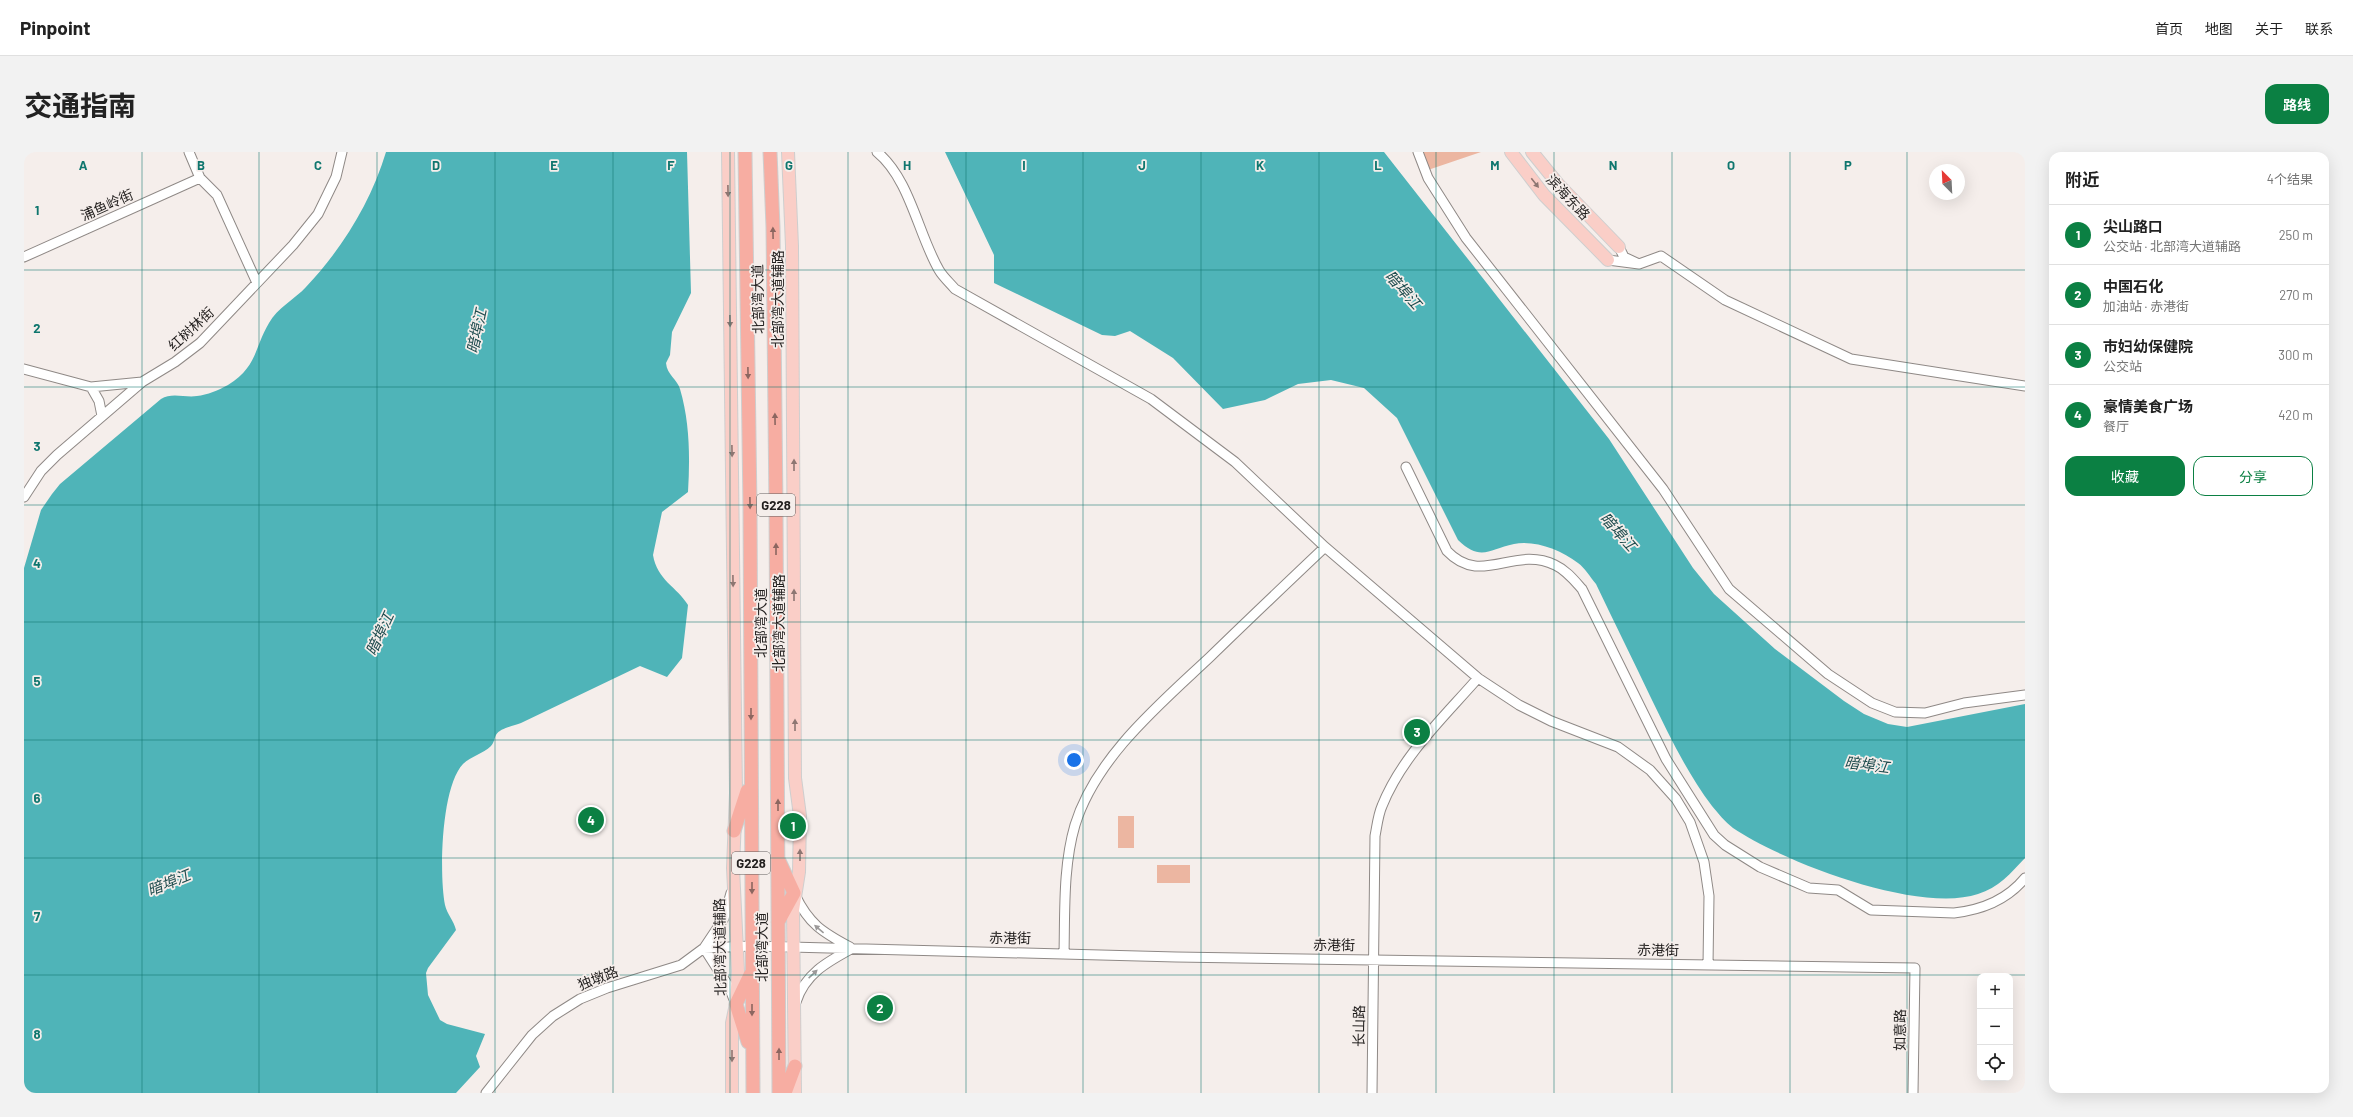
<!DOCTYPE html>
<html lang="zh">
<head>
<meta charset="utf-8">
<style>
  body { margin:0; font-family:Barlow,"Noto Sans SC",sans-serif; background:#f2f2f2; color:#222 }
  .controls { position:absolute; right:12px; bottom:12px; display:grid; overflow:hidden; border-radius:8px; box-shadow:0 4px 16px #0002 }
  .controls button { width:36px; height:36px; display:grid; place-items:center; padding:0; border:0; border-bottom:1px solid #e0e0e0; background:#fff; color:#222; font:20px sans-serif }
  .compass { position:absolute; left:1905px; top:12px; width:36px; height:36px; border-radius:50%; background:#fff; box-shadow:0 4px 16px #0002; rotate:336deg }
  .you { position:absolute; left:1050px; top:608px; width:14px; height:14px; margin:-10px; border:3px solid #fff; border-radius:50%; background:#1a73e8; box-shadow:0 0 0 6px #1a73e833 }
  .badge { display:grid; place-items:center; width:26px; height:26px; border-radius:50%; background:#0b8043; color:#fff; font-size:13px; font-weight:700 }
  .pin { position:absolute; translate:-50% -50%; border:2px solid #fff; box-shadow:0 1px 4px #0006 }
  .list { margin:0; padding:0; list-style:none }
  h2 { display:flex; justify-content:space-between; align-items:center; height:52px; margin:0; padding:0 16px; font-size:17px }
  h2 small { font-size:13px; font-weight:400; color:#767676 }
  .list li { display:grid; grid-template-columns:26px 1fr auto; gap:12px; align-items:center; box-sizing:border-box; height:60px; padding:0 16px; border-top:1px solid #e0e0e0 }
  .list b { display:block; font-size:15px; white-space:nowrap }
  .list p { margin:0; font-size:13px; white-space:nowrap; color:#767676 }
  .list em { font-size:13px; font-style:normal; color:#767676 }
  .actions { display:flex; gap:8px; padding:12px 16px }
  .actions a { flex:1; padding:9px 0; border:1px solid #0b8043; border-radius:12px; text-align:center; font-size:14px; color:#0b8043 }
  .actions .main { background:#0b8043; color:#fff }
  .icon { flex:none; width:22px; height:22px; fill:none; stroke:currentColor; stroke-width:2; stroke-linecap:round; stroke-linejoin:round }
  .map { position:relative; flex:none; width:2001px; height:941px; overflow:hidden; border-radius:12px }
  header { display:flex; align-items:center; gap:24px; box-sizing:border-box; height:56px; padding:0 20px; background:#fff; border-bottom:1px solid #e0e0e0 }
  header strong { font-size:19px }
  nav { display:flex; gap:22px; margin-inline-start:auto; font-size:14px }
  .intro { display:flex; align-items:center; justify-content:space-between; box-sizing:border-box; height:96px; padding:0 24px }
  h1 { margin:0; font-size:28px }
  .button { padding:10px 18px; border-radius:12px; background:#0b8043; color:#fff; font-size:14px; font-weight:700 }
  main { display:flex; gap:24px; padding:0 24px }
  aside { flex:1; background:#fff; border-radius:12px; box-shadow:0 4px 16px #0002 }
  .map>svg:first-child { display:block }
  .green { fill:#ecb6a1 }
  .water { fill:#4fb4b8 }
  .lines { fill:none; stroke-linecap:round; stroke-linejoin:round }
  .minor-casing { stroke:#8f8986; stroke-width:11 }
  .major-casing { stroke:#cecece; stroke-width:14 }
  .highway-casing { stroke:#cecece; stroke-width:15 }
  .minor { stroke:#fff; stroke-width:9 }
  .major { stroke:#facec7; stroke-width:12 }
  .highway { stroke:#f7ada2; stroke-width:13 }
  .oneway { fill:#8e7672 }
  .oneway2 { fill:#8c6660 }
  .oneway3 { fill:#9c9a9a }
  .grid { fill:none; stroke:#0f766e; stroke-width:1; stroke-opacity:0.55 }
  .labels { text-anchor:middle; stroke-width:3.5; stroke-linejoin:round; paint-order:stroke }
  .shield { fill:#f5eeeb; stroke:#615d5c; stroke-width:1 }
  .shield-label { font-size:13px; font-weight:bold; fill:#221f1e }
  .street-label { font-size:14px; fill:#221f1e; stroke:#f5eeeb }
  .water-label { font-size:15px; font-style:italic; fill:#204d4f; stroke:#f5eeeb }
  .grid-label { font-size:13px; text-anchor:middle; font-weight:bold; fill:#0f766e; stroke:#f5eeeb; stroke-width:3.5; stroke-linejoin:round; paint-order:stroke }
</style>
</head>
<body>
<header>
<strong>Pinpoint</strong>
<nav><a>首页</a><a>地图</a><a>关于</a><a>联系</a></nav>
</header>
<div class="intro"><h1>交通指南</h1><a class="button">路线</a></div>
<main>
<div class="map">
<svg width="2001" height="941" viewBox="0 0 2001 941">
  <rect width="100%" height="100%" fill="#f5eeeb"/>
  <path class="green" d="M1395,0H1457L1401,19Z
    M1094,664H1110V696H1094Z
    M1133,713H1166V731H1133Z"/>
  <path class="water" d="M362,0H663L667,141L648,180L646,203L642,211C643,223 653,227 656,237C666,271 666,306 664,340L638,360L629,403C633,428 653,435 664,453L658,506L643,525L616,514L497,571C490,574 476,576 472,583C470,587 470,591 467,594C459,602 447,604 439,612C417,635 415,723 421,753C423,762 430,769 432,778L404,816L402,821L404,843L416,868L423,872L461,882L452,904L456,915L432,941H0V416L17,358L28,342L36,332L137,247C148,240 161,246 173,244C183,243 195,238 204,233C234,214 230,196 245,171C253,156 271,147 282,135C318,97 347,50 362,0Z
    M921,0H1360L1585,287L1669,416L1690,442L1751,497L1820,549L1840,562L1864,572L1883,575L2001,552V706C1987,721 1974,736 1954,742C1895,762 1759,710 1709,676C1701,670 1694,661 1688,654C1663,621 1645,583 1627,546C1609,508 1590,470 1572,432C1566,425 1561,416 1554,411C1537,398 1511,388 1490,392C1465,397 1457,410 1434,388L1373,266L1340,236L1307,228L1274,232L1241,248L1199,257L1149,206L1106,179L1091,184L1078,183L970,131V103Z"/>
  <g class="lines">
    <defs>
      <path id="minor" d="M165,0L176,26L193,43L233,131
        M853,0C886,27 894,82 915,118C919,125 926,131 931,137L1127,247L1211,310L1301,395L1454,526L1495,553L1527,569L1594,595L1626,618L1652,647L1666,670L1680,710L1685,744L1684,813
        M1394,0L1404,26L1442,86L1639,337L1705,437L1804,522L1848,551L1871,560L1901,561L1940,551L2001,543
        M0,105L176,26
        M1584,108L1615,112L1600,105L1595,95
        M1615,112L1637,104L1701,148L1827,207L2001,234
        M0,217L67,235L118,230
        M67,235L75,249L78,264
        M1382,315L1423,399C1457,435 1490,393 1531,413C1542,418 1550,428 1558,437L1642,607L1690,683L1701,693L1736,715L1785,736L1814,738L1847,758L1930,761C1957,758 1983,748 2001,726
        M0,345L17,319L33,303L118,230L151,210L176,191L269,93L294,62L312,25L318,0
        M707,741L700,766L680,796L705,835L711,850
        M771,743C785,772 798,780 826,795
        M1040,802C1041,759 1039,714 1051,673C1072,605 1136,552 1186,505C1224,468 1263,431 1301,395
        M772,850C781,822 803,810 827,797
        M462,941L508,883L529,864L556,847L583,836L657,813L680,796L728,794L1152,805L1891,816L1889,941
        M1348,941L1351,684C1353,674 1354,663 1358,654C1378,604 1419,566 1454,526"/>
      <path id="major" d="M704,0L712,641L709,716L714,819L712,852L708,871V941
        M764,0L768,94L771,626L776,664L775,720L769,758L771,941
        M1487,0L1520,43L1584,108
        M1508,0L1534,32L1595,95"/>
      <path id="highway" d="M721,0L726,356L729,941
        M746,0L749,75L752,356L755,941
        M710,679L723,639
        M754,770L770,741L755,709
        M724,890L712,852L726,823
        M761,941L771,914"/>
    </defs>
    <use href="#minor" class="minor-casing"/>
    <use href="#major" class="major-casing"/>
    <use href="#highway" class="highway-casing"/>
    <use href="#minor" class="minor"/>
    <use href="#major" class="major"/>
    <use href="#highway" class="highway"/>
  </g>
  <defs><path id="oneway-solid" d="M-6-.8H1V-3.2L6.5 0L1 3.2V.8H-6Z"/></defs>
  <g class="oneway">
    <use href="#oneway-solid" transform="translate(1511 31) rotate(52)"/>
    <use href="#oneway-solid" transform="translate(704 39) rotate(89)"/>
    <use href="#oneway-solid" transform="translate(706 169) rotate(89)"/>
    <use href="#oneway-solid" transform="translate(708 299) rotate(89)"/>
    <use href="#oneway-solid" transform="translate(770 313) rotate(-90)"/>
    <use href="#oneway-solid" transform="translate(709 429) rotate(89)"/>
    <use href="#oneway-solid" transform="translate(770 443) rotate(-90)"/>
    <use href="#oneway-solid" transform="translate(771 573) rotate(-90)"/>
    <use href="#oneway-solid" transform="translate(776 703) rotate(-90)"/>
    <use href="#oneway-solid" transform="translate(708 904) rotate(90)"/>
  </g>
  <g class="oneway2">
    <use href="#oneway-solid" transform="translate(749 81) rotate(-91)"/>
    <use href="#oneway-solid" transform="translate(724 221) rotate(89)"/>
    <use href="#oneway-solid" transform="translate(751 267) rotate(-91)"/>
    <use href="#oneway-solid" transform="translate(726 351) rotate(89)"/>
    <use href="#oneway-solid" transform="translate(752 397) rotate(-90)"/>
    <use href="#oneway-solid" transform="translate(727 562) rotate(90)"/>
    <use href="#oneway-solid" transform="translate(754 653) rotate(-90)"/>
    <use href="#oneway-solid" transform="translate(728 736) rotate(90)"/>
    <use href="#oneway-solid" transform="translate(728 858) rotate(90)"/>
    <use href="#oneway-solid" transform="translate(755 902) rotate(-90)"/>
  </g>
  <g class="oneway3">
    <use href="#oneway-solid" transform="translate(795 777) rotate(-140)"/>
    <use href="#oneway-solid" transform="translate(789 822) rotate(-43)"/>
  </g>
  <path class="grid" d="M118,0V941M235,0V941M353,0V941M471,0V941M589,0V941M706,0V941M824,0V941M942,0V941M1059,0V941M1177,0V941M1295,0V941M1412,0V941M1530,0V941M1648,0V941M1766,0V941M1883,0V941M0,118H2001M0,235H2001M0,353H2001M0,470H2001M0,588H2001M0,706H2001M0,823H2001"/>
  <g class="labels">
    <g class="shield">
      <rect x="733" y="342" width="38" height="22" rx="3"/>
      <rect x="708" y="700" width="38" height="22" rx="3"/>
    </g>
    <g class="shield-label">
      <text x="752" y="358">G228</text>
      <text x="727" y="716">G228</text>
    </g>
    <g class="street-label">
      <text transform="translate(1544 45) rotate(47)" y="5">滨海东路</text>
      <text transform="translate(83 53) rotate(-24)" y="5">浦鱼岭街</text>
      <text transform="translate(734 147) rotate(-91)" y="5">北部湾大道</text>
      <text transform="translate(754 147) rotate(-90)" y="5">北部湾大道辅路</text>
      <text transform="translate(167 177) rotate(-43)" y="5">红树林街</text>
      <text transform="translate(737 471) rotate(-90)" y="5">北部湾大道</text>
      <text transform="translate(755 471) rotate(-90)" y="5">北部湾大道辅路</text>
      <text transform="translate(986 786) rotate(1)" y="5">赤港街</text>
      <text transform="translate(1310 793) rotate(1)" y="5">赤港街</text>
      <text transform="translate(696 795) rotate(-91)" y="5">北部湾大道辅路</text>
      <text transform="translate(738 795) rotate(-90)" y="5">北部湾大道</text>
      <text transform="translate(1634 798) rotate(1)" y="5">赤港街</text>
      <text transform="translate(574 826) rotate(-21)" y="5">独墩路</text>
      <text transform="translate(1335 874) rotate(-89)" y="5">长山路</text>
      <text transform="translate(1876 878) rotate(-89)" y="5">如意路</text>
    </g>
    <g class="water-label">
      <text transform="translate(1379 138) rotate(48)" y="5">暗埠江</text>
      <text transform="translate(453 179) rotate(-78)" y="5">暗埠江</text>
      <text transform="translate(1594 380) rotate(48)" y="5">暗埠江</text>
      <text transform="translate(356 482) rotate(-65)" y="5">暗埠江</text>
      <text transform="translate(1843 613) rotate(7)" y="5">暗埠江</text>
      <text transform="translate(145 731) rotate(-22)" y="5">暗埠江</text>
    </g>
  </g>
  <g class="grid-label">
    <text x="59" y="18">A</text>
    <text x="177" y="18">B</text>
    <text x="294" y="18">C</text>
    <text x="412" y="18">D</text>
    <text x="530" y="18">E</text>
    <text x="647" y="18">F</text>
    <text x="765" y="18">G</text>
    <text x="883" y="18">H</text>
    <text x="1000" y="18">I</text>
    <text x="1118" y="18">J</text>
    <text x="1236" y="18">K</text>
    <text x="1354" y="18">L</text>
    <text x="1471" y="18">M</text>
    <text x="1589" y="18">N</text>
    <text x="1707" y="18">O</text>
    <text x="1824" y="18">P</text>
    <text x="13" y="63">1</text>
    <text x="13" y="181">2</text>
    <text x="13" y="299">3</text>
    <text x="13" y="416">4</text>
    <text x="13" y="534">5</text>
    <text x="13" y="651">6</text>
    <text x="13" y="769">7</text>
    <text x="13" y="887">8</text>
  </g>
</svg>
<div class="controls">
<button>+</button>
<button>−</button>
<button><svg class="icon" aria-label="locate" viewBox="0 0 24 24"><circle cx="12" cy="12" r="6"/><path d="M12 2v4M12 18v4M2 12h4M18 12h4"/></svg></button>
</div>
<svg class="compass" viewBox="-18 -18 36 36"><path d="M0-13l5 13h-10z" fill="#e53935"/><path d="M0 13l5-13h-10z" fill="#767676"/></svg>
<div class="you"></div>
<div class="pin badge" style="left:769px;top:674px">1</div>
<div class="pin badge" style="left:856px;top:856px">2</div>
<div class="pin badge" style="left:1393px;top:580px">3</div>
<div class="pin badge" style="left:567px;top:668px">4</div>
</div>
<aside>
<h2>附近<small>4个结果</small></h2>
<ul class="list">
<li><span class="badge">1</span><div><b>尖山路口</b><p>公交站 · 北部湾大道辅路</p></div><em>250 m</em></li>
<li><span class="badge">2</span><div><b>中国石化</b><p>加油站 · 赤港街</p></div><em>270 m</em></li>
<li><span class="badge">3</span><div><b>巿妇幼保健院</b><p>公交站</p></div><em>300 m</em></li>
<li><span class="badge">4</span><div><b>豪情美食广场</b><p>餐厅</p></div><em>420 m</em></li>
</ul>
<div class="actions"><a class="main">收藏</a><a>分享</a></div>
</aside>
</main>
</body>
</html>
